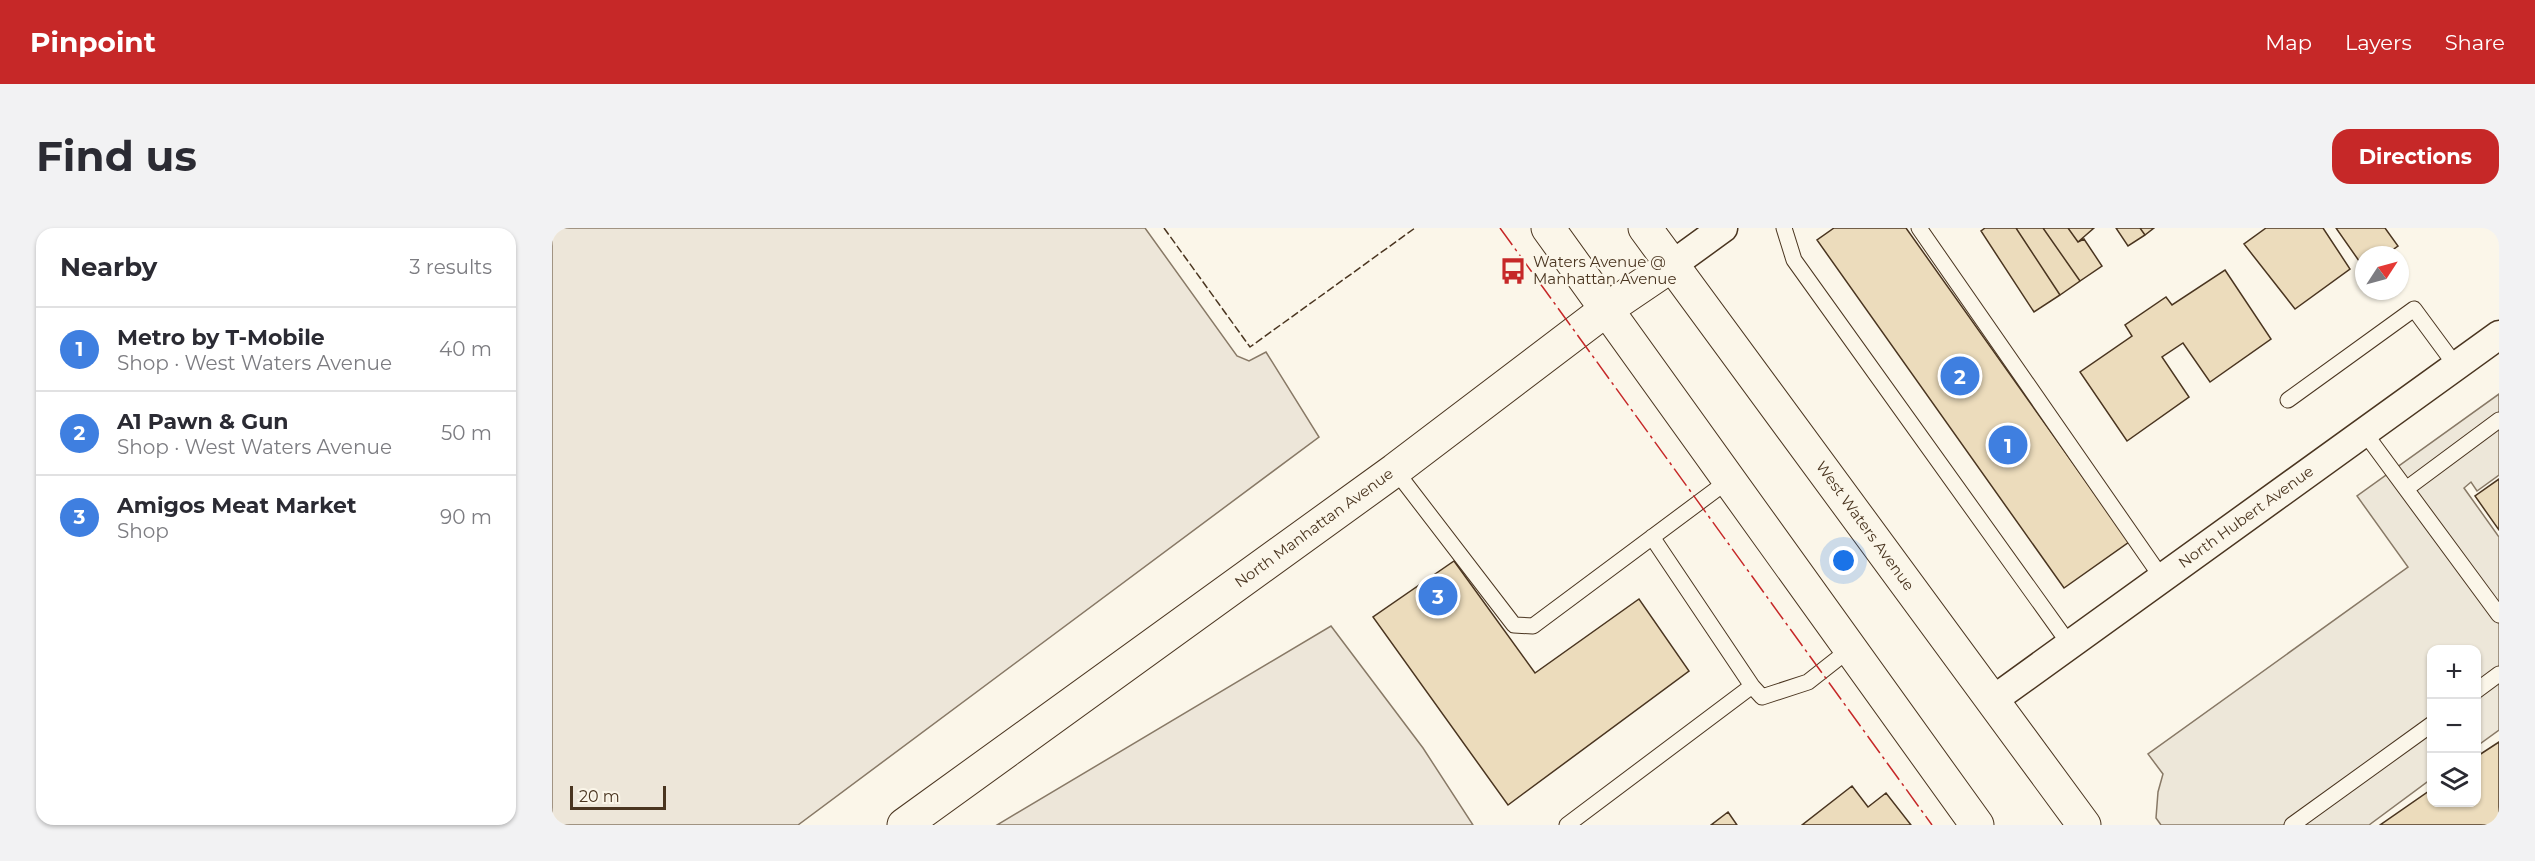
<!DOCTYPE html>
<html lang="en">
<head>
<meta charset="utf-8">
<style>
  body { margin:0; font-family:Montserrat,sans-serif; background:#f2f2f3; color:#2b2b33 }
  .controls { position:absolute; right:18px; bottom:18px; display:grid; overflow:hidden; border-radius:12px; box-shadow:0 2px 4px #0004 }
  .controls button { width:54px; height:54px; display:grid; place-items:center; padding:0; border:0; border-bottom:2px solid #e1e1e2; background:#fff; color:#2b2b33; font:30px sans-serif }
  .compass { position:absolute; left:1803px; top:18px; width:54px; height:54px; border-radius:50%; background:#fff; box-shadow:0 2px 4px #0004; rotate:54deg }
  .scale { position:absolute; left:18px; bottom:15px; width:96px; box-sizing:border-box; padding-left:6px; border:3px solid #4a3520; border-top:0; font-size:16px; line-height:21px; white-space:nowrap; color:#4a3520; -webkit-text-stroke:4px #fbf6e9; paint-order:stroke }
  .you { position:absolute; left:1292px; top:333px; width:21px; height:21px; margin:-15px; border:4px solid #fff; border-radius:50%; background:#1a73e8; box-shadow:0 0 0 9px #1a73e833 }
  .badge { display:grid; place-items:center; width:39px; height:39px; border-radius:50%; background:#c62828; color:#fff; font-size:20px; font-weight:700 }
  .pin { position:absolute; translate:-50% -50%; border:3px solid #fff; box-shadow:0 2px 6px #0006 }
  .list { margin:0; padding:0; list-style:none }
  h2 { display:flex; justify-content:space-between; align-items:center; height:78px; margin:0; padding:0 24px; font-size:26px }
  h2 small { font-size:20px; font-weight:400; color:#7c7c81 }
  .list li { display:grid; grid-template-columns:39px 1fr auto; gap:18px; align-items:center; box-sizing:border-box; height:84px; padding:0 24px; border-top:2px solid #e1e1e2 }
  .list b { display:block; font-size:22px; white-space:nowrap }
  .list p { margin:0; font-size:20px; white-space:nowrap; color:#7c7c81 }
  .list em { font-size:20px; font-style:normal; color:#7c7c81 }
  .icon { flex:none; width:33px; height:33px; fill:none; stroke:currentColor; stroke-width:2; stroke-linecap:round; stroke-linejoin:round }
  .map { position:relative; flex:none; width:1947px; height:597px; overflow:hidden; border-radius:18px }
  header { display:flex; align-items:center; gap:36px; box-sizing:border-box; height:84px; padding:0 30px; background:#c62828; color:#fff }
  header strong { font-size:28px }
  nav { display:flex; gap:33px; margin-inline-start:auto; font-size:21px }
  .intro { display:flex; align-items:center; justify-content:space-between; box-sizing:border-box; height:144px; padding:0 36px }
  h1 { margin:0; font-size:42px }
  .button { padding:15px 27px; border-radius:18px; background:#c62828; color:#fff; font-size:21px; font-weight:700 }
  main { display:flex; gap:36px; padding:0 36px }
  aside { flex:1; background:#fff; border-radius:18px; box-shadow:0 2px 4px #0004 }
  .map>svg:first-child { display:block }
  .green { fill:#ede6d9; stroke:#887966; stroke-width:1.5 }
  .parking { fill:#ede7d9; stroke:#887966; stroke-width:1.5 }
  .building { fill:#ecdcbc; stroke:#4a3520; stroke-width:1.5 }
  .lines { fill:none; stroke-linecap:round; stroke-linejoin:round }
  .service-casing { stroke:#4a3520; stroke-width:17 }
  .minor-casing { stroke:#4a3520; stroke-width:31 }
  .tertiary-casing { stroke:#4a3520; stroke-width:35 }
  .secondary-casing { stroke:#4a3520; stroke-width:35 }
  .service { stroke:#fbf6e9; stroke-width:15 }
  .minor { stroke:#fbf6e9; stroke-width:28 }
  .tertiary { stroke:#fbf6e9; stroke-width:33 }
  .secondary { stroke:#fbf6e9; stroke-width:33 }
  .fence { stroke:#4a3520; stroke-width:1.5; stroke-dasharray:8 3; stroke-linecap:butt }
  .power { stroke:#c62828; stroke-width:1.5; stroke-dasharray:21 4.5 3 4.5; stroke-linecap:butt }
  .labels { text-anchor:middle; stroke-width:4.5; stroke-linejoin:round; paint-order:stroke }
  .poi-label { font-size:15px; fill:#4a3520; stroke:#fbf6e9; text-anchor:start }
  .street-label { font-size:15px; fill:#4a3520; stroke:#fbf6e9 }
</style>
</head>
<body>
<header>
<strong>Pinpoint</strong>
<nav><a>Map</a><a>Layers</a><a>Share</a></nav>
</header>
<div class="intro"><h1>Find us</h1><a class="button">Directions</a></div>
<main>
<aside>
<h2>Nearby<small>3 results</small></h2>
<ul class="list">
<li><span class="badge" style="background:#3f7fe0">1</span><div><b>Metro by T-Mobile</b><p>Shop · West Waters Avenue</p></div><em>40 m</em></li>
<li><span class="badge" style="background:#3f7fe0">2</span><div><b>A1 Pawn &amp; Gun</b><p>Shop · West Waters Avenue</p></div><em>50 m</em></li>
<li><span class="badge" style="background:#3f7fe0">3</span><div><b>Amigos Meat Market</b><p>Shop</p></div><em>90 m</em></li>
</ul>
</aside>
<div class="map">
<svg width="1947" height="597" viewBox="0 0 1947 597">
  <rect width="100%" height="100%" fill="#fbf6e9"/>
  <path class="green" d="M0,0H593L685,128L697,133L714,124L767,209L246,597H0Z
    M779,398L871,520L921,597H445Z"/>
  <path class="parking" d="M1947,166V247L1925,263L1919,254L1912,260L1947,309V502L1925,518L1924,422H1880L1879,551L1817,597H1609L1604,590L1606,564L1611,546L1596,526L1856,339L1805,268Z"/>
  <path class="building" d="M1282,0H1354L1577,314L1512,360L1265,12Z
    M1433,0H1464L1508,67L1482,84L1429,3Z
    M1464,0H1491L1528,53L1508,67Z
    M1491,0H1516L1526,14L1532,11L1550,38L1528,53Z
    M1516,0H1542L1526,14Z
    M1564,0H1588L1593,7L1576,18Z
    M1588,0H1602L1593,7Z
    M1714,0H1771L1798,41L1743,81L1692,16Z
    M1784,0H1833L1846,18L1833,27H1812V40Z
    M1673,42L1719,111L1658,154L1631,115L1610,129L1637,169L1575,213L1528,144L1580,108L1573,97L1614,69L1620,77Z
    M1947,251V302L1923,268Z
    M902,333L983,445L1087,371L1137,443L956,577L821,389Z
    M1947,514V597H1828L1880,561V574H1924V529Z
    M1300,558L1316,579L1334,565L1359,597H1250Z
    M1176,584L1185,597H1159Z"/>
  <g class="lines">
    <defs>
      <path id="service" d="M1232,0L1242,32L1518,417
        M1367,0L1610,350
        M1736,172L1862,81L1904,138
        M1812,204L1947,387
        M843,242L962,397L981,398L1177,252
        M1854,261L1947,192
        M1100,309L1200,458L1210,469L1256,454L1298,421
        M1924,463L1947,446
        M1015,597L1200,458
        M1740,597L1880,496"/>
      <path id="minor" d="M1120,37L1171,0
        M1441,472L1947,107"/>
      <path id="tertiary" d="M352,597L843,242L1055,81L1120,37"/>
      <path id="secondary" d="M996,0L1425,597
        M1093,0L1532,597"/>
    </defs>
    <use href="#service" class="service-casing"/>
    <use href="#minor" class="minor-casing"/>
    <use href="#tertiary" class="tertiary-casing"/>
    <use href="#secondary" class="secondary-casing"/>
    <use href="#service" class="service"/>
    <use href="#minor" class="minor"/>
    <use href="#tertiary" class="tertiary"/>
    <use href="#secondary" class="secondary"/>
    <path class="fence" d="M612,0L698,119L863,0"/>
    <path class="power" d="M948,0L1380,597"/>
  </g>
  <defs>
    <symbol id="bus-bare" viewBox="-9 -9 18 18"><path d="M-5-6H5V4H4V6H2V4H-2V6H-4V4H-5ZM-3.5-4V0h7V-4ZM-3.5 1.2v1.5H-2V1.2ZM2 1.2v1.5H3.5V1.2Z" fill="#c62828" stroke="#fbf6e9" stroke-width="2.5" paint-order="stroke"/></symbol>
  </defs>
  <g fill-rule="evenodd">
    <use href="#bus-bare" x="942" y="24" width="38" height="38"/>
  </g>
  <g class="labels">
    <g class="poi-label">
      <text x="981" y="39">Waters Avenue @<tspan x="981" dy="17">Manhattan Avenue</tspan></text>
    </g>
    <g class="street-label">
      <text transform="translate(1694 289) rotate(-36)" y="5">North Hubert Avenue</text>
      <text transform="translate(1313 298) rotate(54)" y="5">West Waters Avenue</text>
      <text transform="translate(762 300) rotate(-36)" y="5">North Manhattan Avenue</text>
    </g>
  </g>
</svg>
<div class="controls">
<button>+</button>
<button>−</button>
<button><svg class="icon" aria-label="layers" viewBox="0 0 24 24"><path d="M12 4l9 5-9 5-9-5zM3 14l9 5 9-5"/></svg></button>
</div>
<svg class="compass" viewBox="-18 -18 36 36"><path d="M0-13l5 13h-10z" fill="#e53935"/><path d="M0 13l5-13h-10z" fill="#7c7c81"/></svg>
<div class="scale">20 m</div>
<div class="you"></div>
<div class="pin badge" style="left:1456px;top:217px;background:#3f7fe0">1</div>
<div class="pin badge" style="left:1408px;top:148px;background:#3f7fe0">2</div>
<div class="pin badge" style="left:886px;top:368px;background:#3f7fe0">3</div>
</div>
</main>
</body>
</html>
